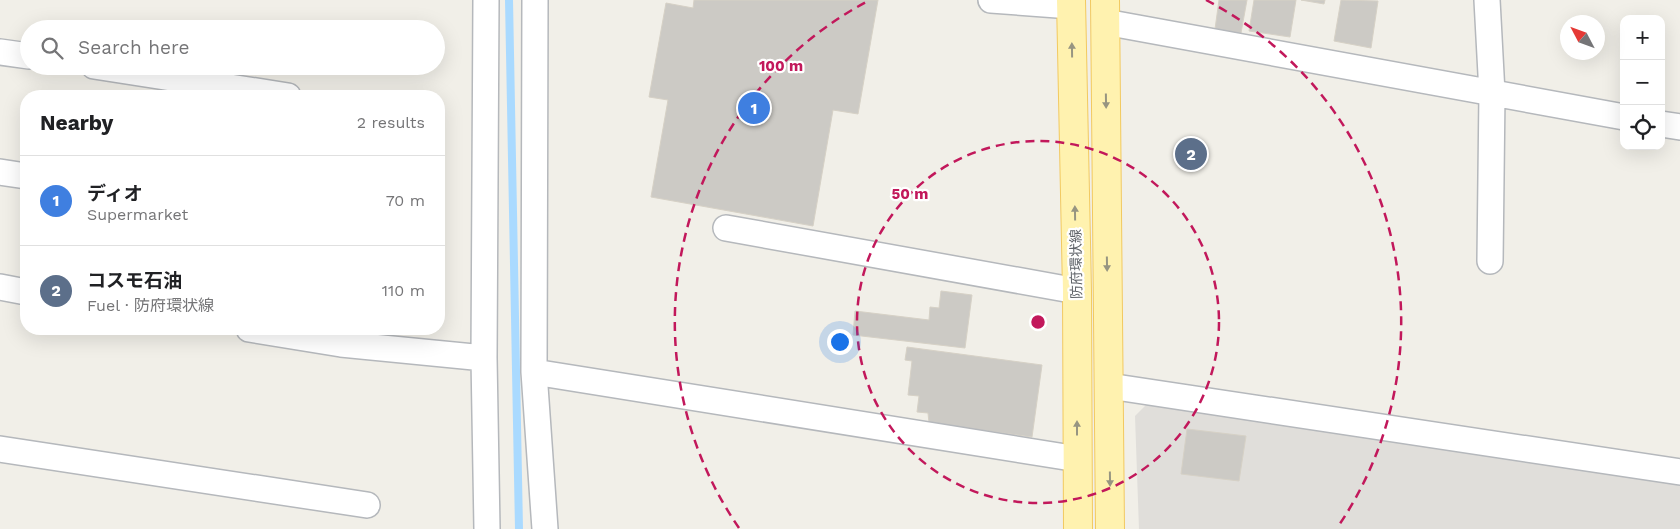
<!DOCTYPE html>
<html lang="en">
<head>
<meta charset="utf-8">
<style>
  body { margin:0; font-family:"Work Sans","Noto Sans JP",sans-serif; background:#f6f6f6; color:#202124 }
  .controls { position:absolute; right:15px; top:15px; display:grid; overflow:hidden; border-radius:10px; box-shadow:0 5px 20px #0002 }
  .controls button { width:45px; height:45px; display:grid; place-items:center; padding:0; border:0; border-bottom:1px solid #e0e0e0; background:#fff; color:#202124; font:25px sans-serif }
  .compass { position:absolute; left:1560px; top:15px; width:45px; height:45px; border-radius:50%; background:#fff; box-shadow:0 5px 20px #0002; rotate:311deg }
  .you { position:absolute; left:839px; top:341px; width:18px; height:18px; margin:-12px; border:4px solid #fff; border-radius:50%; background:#1a73e8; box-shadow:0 0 0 8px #1a73e833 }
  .badge { display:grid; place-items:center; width:32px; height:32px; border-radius:50%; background:#ea4335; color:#fff; font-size:16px; font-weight:700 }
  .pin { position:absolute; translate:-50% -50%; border:2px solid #fff; box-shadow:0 1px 5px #0006 }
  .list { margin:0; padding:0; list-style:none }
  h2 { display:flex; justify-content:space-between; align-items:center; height:65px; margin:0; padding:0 20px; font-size:21px }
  h2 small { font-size:16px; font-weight:400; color:#757577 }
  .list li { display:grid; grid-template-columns:32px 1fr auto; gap:15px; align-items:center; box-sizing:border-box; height:90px; padding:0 20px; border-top:1px solid #e0e0e0 }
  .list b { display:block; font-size:19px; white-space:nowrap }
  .list p { margin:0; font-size:16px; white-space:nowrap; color:#757577 }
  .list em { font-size:16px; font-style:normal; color:#757577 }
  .icon { flex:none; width:28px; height:28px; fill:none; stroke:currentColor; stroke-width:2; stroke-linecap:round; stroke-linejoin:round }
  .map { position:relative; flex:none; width:1680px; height:529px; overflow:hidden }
  .search { position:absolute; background:#fff; box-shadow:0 5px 20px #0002; left:20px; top:20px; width:425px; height:55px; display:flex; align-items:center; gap:12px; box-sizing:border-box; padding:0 18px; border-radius:28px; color:#757577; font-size:19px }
  .panel { position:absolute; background:#fff; box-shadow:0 5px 20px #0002; left:20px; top:90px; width:425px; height:245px; border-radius:20px }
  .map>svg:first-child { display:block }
  .industrial { fill:#e0deda }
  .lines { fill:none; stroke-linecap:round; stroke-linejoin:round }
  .stream { stroke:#aadaff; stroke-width:8 }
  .building { fill:#cccac5; stroke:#d6d1c6 }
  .street-casing { stroke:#b5b8bc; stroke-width:28 }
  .primary-casing { stroke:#f2c960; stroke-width:30 }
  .street { stroke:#fff; stroke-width:25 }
  .primary { stroke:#fff2af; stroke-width:28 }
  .oneway { fill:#979581 }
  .ring { fill:none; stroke:#c2185b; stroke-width:2.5; stroke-dasharray:9 6 }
  .labels { text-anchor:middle; stroke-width:4.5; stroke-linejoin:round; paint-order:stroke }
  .street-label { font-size:14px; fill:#5f6368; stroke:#fff }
  .centre { fill:#c2185b; stroke:#fff; stroke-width:2.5 }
  .ring-label { font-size:15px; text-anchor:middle; font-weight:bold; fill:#c2185b; stroke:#fff; stroke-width:4.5; stroke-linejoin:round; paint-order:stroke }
</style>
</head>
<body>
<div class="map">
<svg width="1680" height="529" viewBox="0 0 1680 529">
  <rect width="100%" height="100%" fill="#f1efe8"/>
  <path class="industrial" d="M1150,401L1680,472V529H1139L1135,416Z"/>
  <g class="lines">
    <path class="stream" d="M509,0L519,529"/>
  </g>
  <path class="building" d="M694,0H878L858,114L833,110L813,226L651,197L668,100L649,97L666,3L693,8Z
    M1219,0H1247L1241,33L1215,29Z
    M1254,0H1296L1290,37L1249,31Z
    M1301,0H1325L1324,4Z
    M1341,0L1378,1L1371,48L1334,41Z
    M941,291L972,295L965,348L853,335L855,311L929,320L930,307L939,308Z
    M907,347L1042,365L1032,437L929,423L928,413L917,412L919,396L908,395L912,361L905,360Z
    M1187,429L1246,436L1239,481L1181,474Z"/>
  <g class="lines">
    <defs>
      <path id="street" d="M486,0L484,358L487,529
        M535,0L534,372L545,529
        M991,0L1071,6
        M1487,0L1492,93L1490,261
        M1105,22L1624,117
        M0,52L29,56
        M94,66L288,96
        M1661,124L1680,127
        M0,172L26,176
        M726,228L1077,291
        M0,287L26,292
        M249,329L341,344L484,358
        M534,372L1078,459
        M1109,386L1680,472
        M0,449L367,505"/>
      <path id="primary" d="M1071,0L1077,291L1078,529
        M1105,0L1110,529"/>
    </defs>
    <use href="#street" class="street-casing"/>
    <use href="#primary" class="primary-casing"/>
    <use href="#street" class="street"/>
    <use href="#primary" class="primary"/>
  </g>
  <defs><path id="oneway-solid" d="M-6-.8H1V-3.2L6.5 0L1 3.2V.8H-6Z" transform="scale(1.25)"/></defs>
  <g class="oneway">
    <use href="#oneway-solid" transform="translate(1072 50) rotate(-91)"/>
    <use href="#oneway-solid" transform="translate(1106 101) rotate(89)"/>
    <use href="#oneway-solid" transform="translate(1075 213) rotate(-91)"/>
    <use href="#oneway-solid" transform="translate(1107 264) rotate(89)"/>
    <use href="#oneway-solid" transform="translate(1077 428) rotate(-90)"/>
    <use href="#oneway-solid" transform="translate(1110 479) rotate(89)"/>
  </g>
  <g class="ring">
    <circle cx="1038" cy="322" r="181"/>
    <path d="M739 528A363 363 0 0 1 870 0M1206 0A363 363 0 0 1 1337 528"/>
  </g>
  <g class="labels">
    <g class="street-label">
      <text transform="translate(1076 264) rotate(-91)" y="5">防府環状線</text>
    </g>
  </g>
  <circle cx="1038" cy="322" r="8" class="centre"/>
  <g class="ring-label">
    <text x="781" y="71">100 m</text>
    <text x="910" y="199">50 m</text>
  </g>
</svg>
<div class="controls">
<button>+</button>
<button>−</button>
<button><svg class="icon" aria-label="locate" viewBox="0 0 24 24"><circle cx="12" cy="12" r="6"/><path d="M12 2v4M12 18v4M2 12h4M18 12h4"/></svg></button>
</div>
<svg class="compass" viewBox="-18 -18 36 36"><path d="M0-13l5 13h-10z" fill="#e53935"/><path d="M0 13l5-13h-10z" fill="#757577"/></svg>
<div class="you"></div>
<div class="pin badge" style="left:754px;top:108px;background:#3f7fe0">1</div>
<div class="pin badge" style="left:1191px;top:154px;background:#5c6f8a">2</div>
<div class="search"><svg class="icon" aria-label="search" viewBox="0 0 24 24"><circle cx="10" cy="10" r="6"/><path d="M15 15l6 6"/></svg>Search here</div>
<section class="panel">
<h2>Nearby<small>2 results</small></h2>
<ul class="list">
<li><span class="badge" style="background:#3f7fe0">1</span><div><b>ディオ</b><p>Supermarket</p></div><em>70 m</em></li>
<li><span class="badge" style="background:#5c6f8a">2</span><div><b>コスモ石油</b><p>Fuel · 防府環状線</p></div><em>110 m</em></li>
</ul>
</section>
</div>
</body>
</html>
